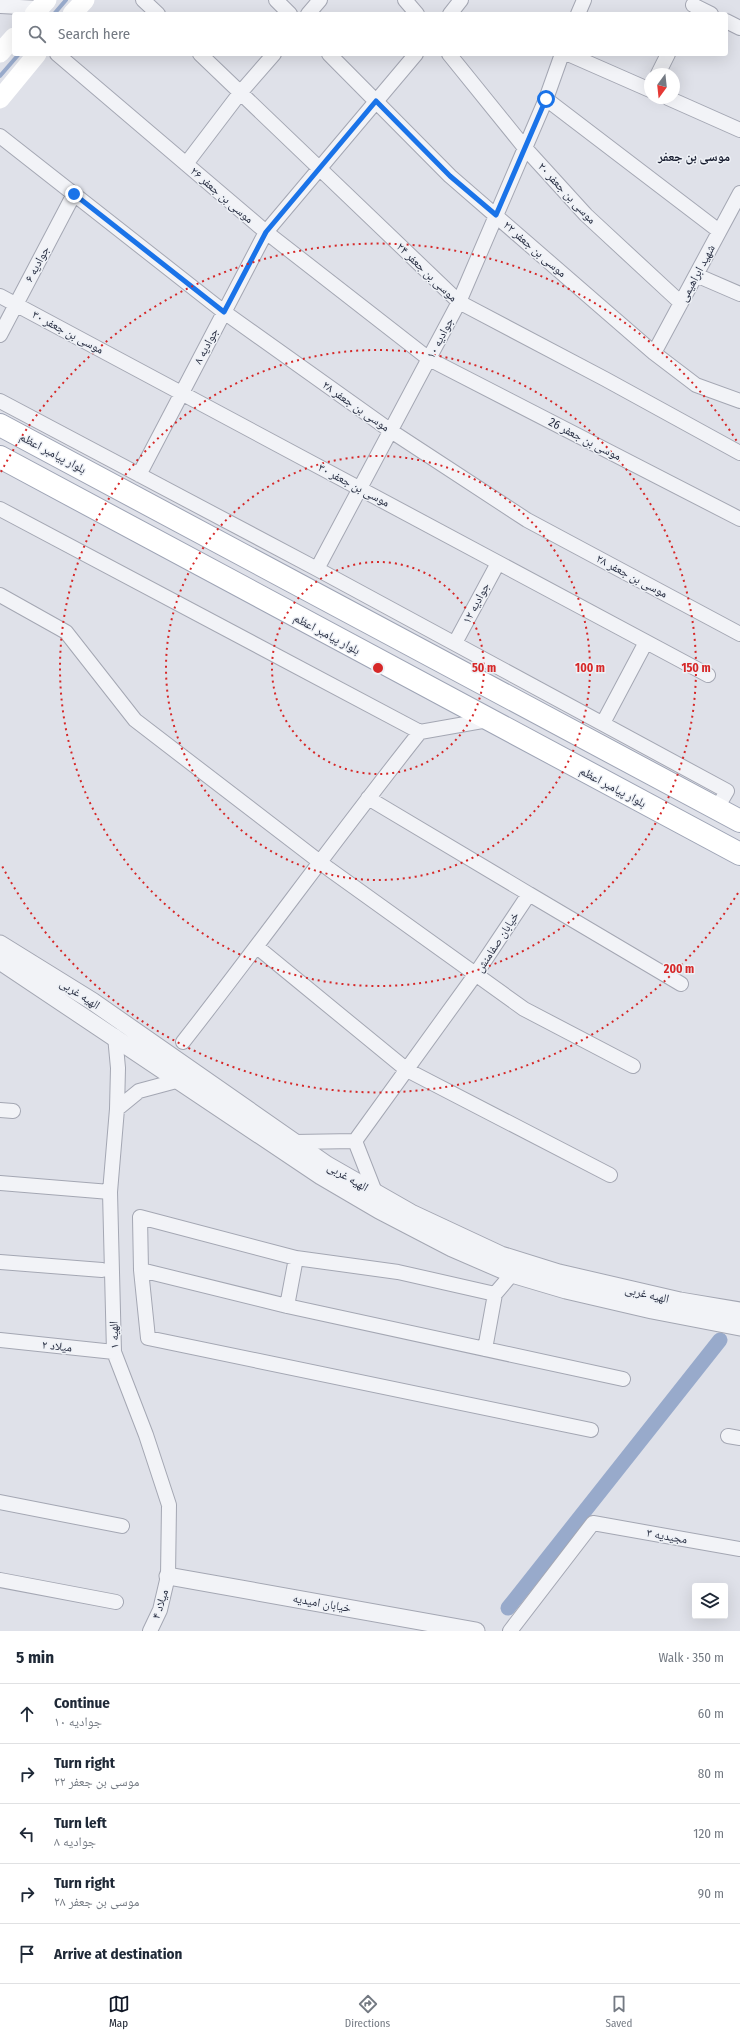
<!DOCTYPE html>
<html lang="en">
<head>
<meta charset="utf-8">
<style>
  body { margin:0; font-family:"Fira Sans Condensed","Noto Naskh Arabic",sans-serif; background:#f6f6f7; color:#1f2937 }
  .controls { position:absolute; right:12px; bottom:12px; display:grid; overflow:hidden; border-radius:4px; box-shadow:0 4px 16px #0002 }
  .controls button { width:36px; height:36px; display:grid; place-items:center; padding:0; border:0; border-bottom:1px solid #e0e1e3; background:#fff; color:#1f2937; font:20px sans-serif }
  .compass { position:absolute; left:644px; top:68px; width:36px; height:36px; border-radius:50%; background:#fff; box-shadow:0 4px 16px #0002; rotate:195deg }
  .stop { position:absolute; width:12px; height:12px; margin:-9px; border:3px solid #1a73e8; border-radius:50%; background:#fff }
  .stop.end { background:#1a73e8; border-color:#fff; box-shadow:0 1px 4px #0008 }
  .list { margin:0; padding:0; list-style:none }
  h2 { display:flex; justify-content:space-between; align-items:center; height:52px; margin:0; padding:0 16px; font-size:17px }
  h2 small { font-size:13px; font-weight:400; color:#747a83 }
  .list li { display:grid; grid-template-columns:26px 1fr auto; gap:12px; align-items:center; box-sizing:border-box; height:60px; padding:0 16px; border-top:1px solid #e0e1e3 }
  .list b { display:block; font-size:15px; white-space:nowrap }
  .list p { margin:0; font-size:13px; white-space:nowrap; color:#747a83 }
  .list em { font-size:13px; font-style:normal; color:#747a83 }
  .icon { flex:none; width:22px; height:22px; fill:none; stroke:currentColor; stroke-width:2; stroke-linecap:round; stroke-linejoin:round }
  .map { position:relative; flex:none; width:740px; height:1631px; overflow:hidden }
  .search { position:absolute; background:#fff; box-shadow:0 4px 16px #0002; left:12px; right:12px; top:12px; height:44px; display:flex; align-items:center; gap:10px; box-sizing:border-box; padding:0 14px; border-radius:4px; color:#747a83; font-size:15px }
  .sheet { height:352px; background:#fff }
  nav { display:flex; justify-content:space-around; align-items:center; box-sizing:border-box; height:56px; border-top:1px solid #e0e1e3; background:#fff; font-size:11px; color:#747a83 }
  nav a { display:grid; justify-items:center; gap:2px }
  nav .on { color:#111827 }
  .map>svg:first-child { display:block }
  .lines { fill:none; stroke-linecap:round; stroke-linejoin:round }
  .stream { stroke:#98aacb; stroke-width:4 }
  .canal { stroke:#98aacb; stroke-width:15 }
  .minor-casing { stroke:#a4a7b3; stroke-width:16 }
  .tertiary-casing { stroke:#a4a7b3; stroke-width:19 }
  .primary-casing { stroke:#9ea4b5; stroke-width:24 }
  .minor { stroke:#f2f3f7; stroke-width:14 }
  .tertiary { stroke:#f2f3f7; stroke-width:17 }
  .secondary { stroke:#fff; stroke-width:19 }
  .primary { stroke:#fff; stroke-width:22 }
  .route { stroke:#1a73e8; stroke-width:5 }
  .ring { fill:none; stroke:#d62828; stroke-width:2; stroke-dasharray:2 4 }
  .labels { text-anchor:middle; stroke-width:3; stroke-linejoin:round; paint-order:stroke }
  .street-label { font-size:12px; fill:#272d41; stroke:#eef1f6 }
  .neighbourhood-label { font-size:13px; font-weight:bold; fill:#191e31; stroke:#eef1f6 }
  .centre { fill:#d62828; stroke:#eef1f6; stroke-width:2 }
  .ring-label { font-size:12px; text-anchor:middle; font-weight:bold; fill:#d62828; stroke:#eef1f6; stroke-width:3; stroke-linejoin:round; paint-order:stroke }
</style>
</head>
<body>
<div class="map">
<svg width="740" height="1631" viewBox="0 0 740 1631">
  <rect width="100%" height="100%" fill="#dfe1e9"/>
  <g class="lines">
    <path class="stream" d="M54,14L66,0
      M0,76L19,54"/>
    <path class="canal" d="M508,1608L720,1340"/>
    <defs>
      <path id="minor" d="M143,0L158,14
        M276,0L290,14
        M405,0L417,14
        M693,5L711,14
        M0,6L39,8
        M308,14L320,0
        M450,14L461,0
        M578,14L584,0
        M726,21L740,28
        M57,54L266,232L429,359L740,519
        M200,54L459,302L605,379L740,453
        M329,54L450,176L654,353L696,385L740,401
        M449,54L525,148L586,215L681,303
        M568,54L650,90
        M658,74L668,54
        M668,98L740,130
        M546,99L719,231
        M0,136L224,312L391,431L527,520L740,634
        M186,164L240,93L274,54
        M696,275L740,294
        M0,296L708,675
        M0,335L74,194
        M654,353L740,193
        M0,401L317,569L727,791L717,808
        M139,475L266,232L416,54
        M0,509L420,732
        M317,569L459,302L546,99L562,54
        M0,595L66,632L135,720L329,869L524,1009L633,1066
        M455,643L498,563
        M603,723L646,642
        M529,894L681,984
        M257,947L407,1070L610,1175
        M115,1036L118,1068L117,1109L139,1091L180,1080
        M183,1042C263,940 339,834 420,732L488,720
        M117,1109L110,1192L114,1352L146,1435L169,1505L168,1576L160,1610L150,1631
        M0,1110L13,1111
        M355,1141L475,975L529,894L368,798
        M355,1141L375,1192
        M294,1142L355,1141
        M0,1183L110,1192
        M0,1262L102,1270
        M141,1270L287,1306L623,1379
        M495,1294L398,1272L296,1258L140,1217L141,1270L148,1338L591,1430
        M287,1306L296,1258
        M0,1340L114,1352
        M485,1349L495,1294L512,1274
        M728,1436L740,1438
        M0,1502L122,1526
        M0,1580L116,1602
        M510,1631L593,1523L740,1549"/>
      <path id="tertiary" d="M0,944L92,1001L327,1165L411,1213L501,1255L559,1273L680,1301L740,1311
        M0,961L321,1176L379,1210L452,1248L512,1274L566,1290L652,1310L740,1327
        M168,1576L476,1631"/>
      <path id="primary" d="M0,425L740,821
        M0,457L740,854"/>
    </defs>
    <use href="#minor" class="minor-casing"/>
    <use href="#tertiary" class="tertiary-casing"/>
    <use href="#primary" class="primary-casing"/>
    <use href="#minor" class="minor"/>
    <use href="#tertiary" class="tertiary"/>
    <path class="secondary" d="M34,14L47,0
      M72,14L85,0
      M0,53L14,37
      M0,99L37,54"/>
    <use href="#primary" class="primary"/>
  </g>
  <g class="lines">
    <path class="route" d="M74,194L224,312L266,232L376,101L450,176L496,215L546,99"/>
  </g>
  <g class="ring">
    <circle cx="378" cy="668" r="106"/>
    <circle cx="378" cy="668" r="212"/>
    <circle cx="378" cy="668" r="318"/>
    <path d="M738 893A425 425 0 0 1 1 864M1 472A425 425 0 0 1 738 443"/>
  </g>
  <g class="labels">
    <g class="street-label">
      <text transform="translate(567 193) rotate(47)" y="4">موسی بن جعفر ۲۰</text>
      <text transform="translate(222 195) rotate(41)" y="4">موسی بن جعفر ۲۶</text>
      <text transform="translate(535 249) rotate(41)" y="4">موسی بن جعفر ۲۲</text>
      <text transform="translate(37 264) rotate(-62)" y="4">جوادیه ۶</text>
      <text transform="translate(427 272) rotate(44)" y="4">موسی بن جعفر ۲۴</text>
      <text transform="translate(697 273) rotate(-62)" y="4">شهید ابراهیمی</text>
      <text transform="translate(68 332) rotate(28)" y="4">موسی بن جعفر ۳۰</text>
      <text transform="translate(440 338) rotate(-62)" y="4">جوادیه ۱۰</text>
      <text transform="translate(206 346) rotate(-62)" y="4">جوادیه ۸</text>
      <text transform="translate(356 406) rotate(35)" y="4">موسی بن جعفر ۲۸</text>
      <text transform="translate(585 439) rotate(27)" y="4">موسی بن جعفر 26</text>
      <text transform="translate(53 453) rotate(28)" y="4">بلوار پیامبر اعظم</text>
      <text transform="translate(354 485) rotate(28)" y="4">موسی بن جعفر ۳۰</text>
      <text transform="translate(632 576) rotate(28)" y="4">موسی بن جعفر ۲۸</text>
      <text transform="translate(476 603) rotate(-62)" y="4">جوادیه ۱۲</text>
      <text transform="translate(327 634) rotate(28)" y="4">بلوار پیامبر اعظم</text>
      <text transform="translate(613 787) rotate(28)" y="4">بلوار پیامبر اعظم</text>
      <text transform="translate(497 942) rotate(-57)" y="4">خیابان صفامنش</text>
      <text transform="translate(80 994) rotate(33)" y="4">الهیه غربی</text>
      <text transform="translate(348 1177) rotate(30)" y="4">الهیه غربی</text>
      <text transform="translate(647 1294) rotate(13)" y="4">الهیه غربی</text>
      <text transform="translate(114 1335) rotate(-92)" y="4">الهیه ۱</text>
      <text transform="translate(57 1346) rotate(6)" y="4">میلاد ۲</text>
      <text transform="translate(667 1536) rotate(10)" y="4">مجیدیه ۳</text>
      <text transform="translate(322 1603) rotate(10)" y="4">خیابان امیدیه</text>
      <text transform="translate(160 1604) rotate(-72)" y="4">میلاد ۴</text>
    </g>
    <g class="neighbourhood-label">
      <text x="694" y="161">موسی بن جعفر</text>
    </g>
  </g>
  <circle cx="378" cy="668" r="6" class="centre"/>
  <g class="ring-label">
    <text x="484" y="672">50 m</text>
    <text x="590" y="672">100 m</text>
    <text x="696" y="672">150 m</text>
    <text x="679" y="973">200 m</text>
  </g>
</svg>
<div class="controls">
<button><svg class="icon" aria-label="layers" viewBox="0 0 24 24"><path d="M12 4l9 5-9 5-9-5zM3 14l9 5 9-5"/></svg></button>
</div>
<svg class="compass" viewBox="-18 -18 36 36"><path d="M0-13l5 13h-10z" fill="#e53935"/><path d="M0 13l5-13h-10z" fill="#747a83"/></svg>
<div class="stop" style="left:546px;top:99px"></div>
<div class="stop end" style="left:74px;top:194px"></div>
<div class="search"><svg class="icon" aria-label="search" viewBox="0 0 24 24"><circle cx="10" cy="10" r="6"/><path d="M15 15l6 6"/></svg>Search here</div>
</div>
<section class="sheet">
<h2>5 min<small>Walk · 350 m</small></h2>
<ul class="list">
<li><svg class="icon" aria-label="ahead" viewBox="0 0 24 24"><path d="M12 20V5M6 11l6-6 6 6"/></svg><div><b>Continue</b><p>جوادیه ۱۰</p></div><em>60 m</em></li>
<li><svg class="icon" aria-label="right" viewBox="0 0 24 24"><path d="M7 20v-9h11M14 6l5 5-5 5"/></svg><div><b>Turn right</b><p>موسی بن جعفر ۲۲</p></div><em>80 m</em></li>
<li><svg class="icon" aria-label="left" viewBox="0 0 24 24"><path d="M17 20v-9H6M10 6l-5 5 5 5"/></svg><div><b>Turn left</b><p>جوادیه ۸</p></div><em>120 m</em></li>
<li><svg class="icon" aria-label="right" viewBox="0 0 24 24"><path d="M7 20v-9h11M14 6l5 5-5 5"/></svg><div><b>Turn right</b><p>موسی بن جعفر ۲۸</p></div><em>90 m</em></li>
<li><svg class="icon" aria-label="arrive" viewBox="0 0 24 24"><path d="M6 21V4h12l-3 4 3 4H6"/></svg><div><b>Arrive at destination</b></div></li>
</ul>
</section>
<nav>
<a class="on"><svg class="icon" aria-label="map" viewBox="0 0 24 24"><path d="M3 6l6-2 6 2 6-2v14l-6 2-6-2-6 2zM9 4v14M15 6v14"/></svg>Map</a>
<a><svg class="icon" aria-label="directions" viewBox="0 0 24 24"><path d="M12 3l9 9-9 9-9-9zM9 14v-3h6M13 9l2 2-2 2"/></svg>Directions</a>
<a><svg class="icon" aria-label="saved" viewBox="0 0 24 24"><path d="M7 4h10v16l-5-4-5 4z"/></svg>Saved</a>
</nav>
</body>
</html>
